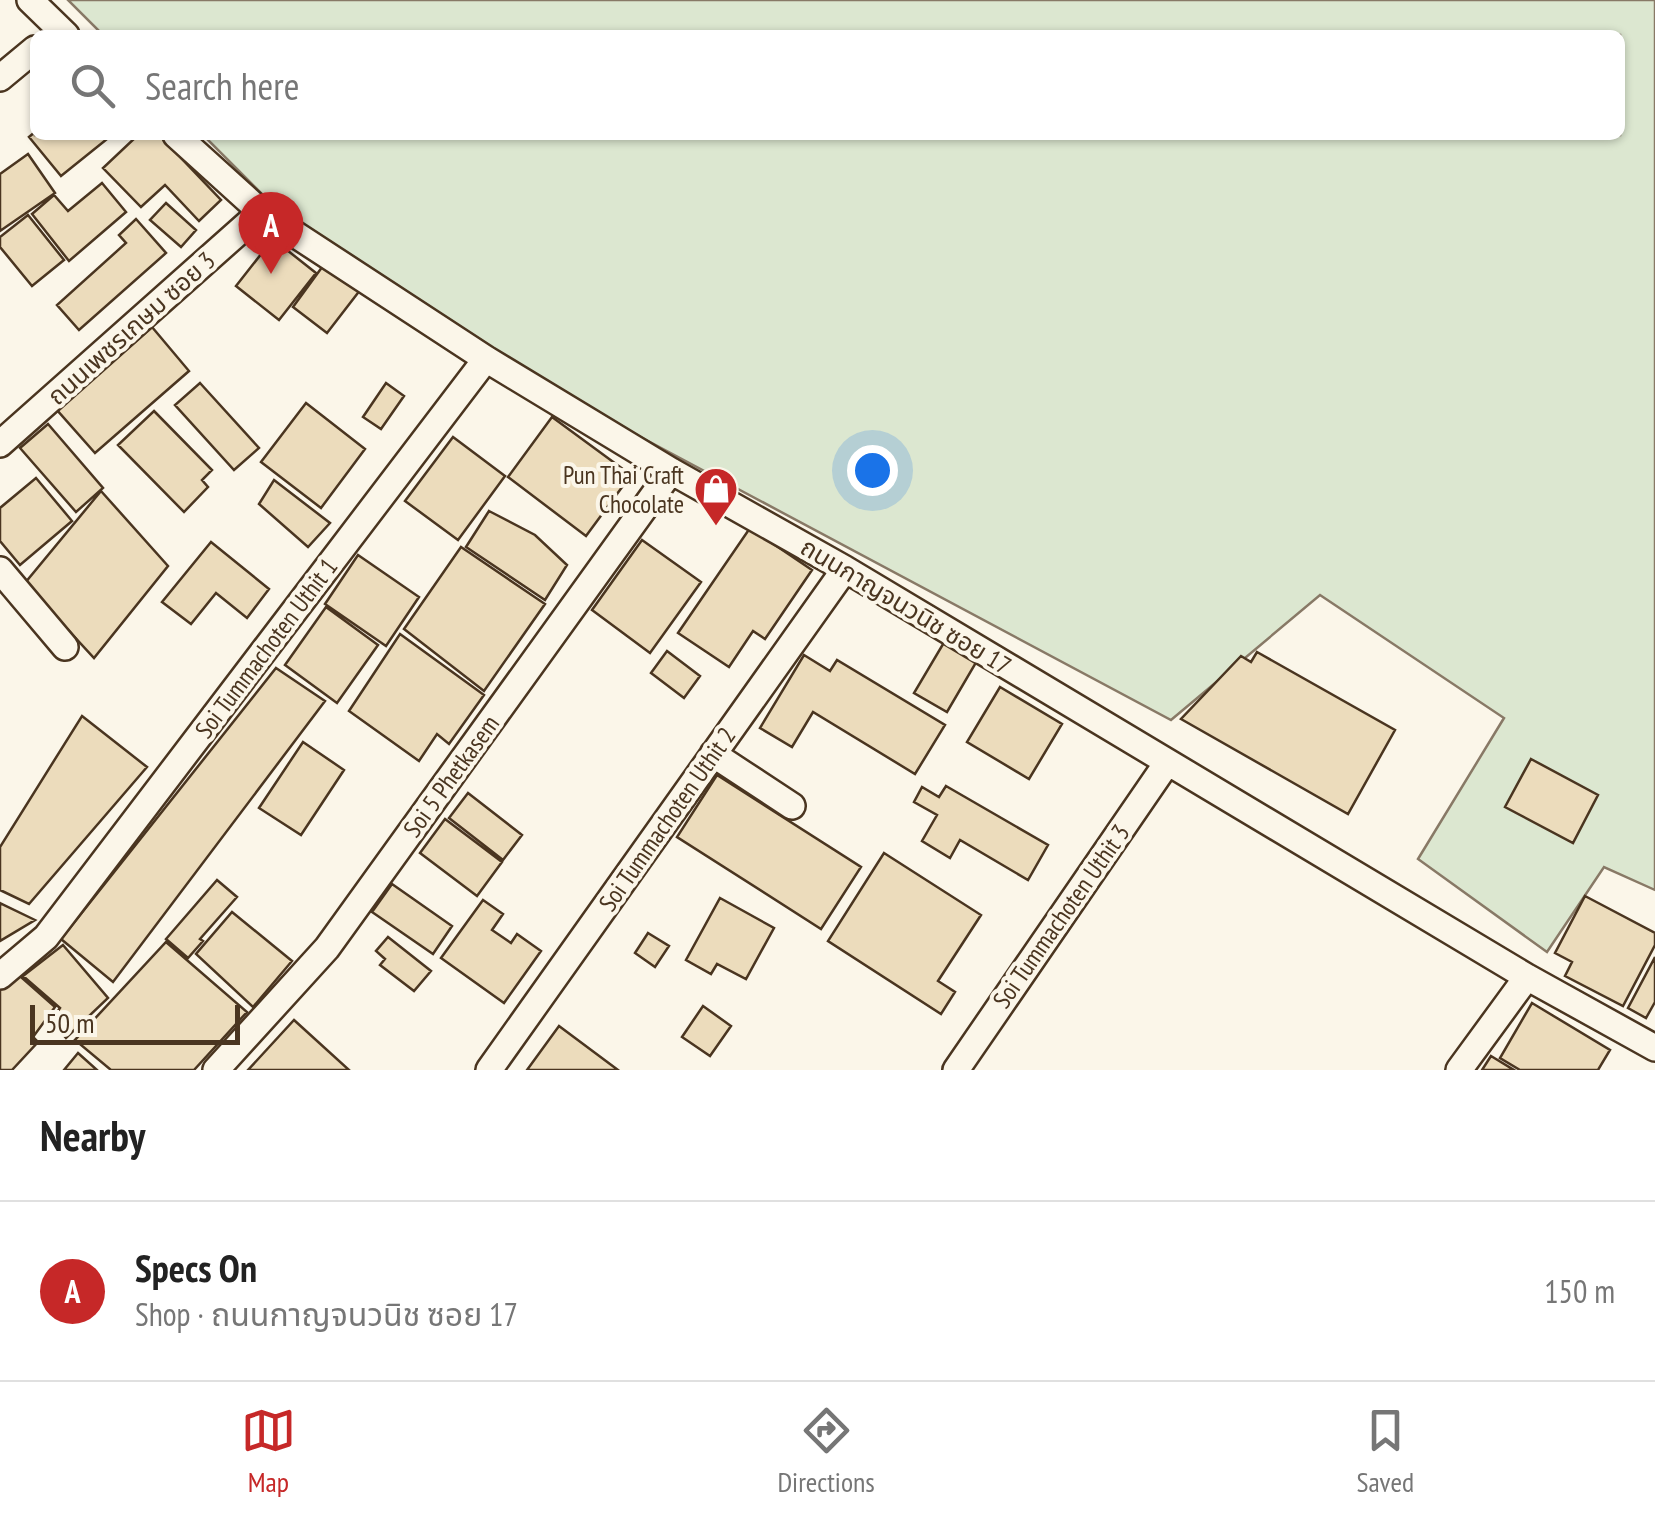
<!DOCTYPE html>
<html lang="en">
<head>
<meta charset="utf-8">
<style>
  body { margin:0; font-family:"PT Sans Narrow","Noto Sans Thai",sans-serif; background:#f6f6f6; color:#222 }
  .scale { position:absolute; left:30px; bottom:25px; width:210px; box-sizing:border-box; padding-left:10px; border:5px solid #4a3520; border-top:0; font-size:28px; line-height:35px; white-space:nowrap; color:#4a3520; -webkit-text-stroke:8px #fbf6e9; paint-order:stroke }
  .you { position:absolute; left:872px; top:470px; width:35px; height:35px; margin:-25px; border:8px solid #fff; border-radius:50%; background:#1a73e8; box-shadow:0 0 0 15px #1a73e833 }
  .badge { display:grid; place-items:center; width:65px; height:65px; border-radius:50%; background:#c62828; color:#fff; font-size:32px; font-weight:700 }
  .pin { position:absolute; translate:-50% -82px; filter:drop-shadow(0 2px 5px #0008) }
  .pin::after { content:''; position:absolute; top:52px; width:35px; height:30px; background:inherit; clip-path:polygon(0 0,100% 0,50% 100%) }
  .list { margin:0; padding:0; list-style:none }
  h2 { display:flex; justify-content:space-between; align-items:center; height:130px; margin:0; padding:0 40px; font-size:42px }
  h2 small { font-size:32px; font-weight:400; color:#767676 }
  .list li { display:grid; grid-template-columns:65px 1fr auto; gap:30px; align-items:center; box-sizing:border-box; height:180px; padding:0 40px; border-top:2px solid #e0e0e0 }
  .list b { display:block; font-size:38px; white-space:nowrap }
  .list p { margin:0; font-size:32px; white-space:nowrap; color:#767676 }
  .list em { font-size:32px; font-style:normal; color:#767676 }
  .icon { flex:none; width:55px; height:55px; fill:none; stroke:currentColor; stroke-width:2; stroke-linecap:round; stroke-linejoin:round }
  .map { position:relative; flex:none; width:1655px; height:1070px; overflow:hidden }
  .search { position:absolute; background:#fff; box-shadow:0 2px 8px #0004; left:30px; right:30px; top:30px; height:110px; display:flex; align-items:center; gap:25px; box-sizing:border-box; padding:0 35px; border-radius:15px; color:#767676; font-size:38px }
  .sheet { height:310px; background:#fff }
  nav { display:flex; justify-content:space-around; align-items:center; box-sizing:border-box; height:140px; border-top:2px solid #e0e0e0; background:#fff; font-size:28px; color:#767676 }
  nav a { display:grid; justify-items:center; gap:5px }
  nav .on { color:#c62828 }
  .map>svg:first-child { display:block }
  .green { fill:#dce7d0; stroke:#887966; stroke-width:2.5 }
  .building { fill:#ecdcbc; stroke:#4a3520; stroke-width:2.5 }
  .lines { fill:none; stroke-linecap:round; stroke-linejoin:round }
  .minor-casing { stroke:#4a3520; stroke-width:30 }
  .minor { stroke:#fbf6e9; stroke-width:25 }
  .labels { text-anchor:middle; stroke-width:8; stroke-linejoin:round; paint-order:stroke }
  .street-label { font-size:25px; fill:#4a3520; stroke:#fbf6e9 }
  .poi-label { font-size:25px; fill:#4a3520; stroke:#fbf6e9; text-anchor:end }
</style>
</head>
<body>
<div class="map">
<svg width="1655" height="1070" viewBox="0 0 1655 1070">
  <rect width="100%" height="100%" fill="#fbf6e9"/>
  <path class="green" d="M68,0H1655V890L1604,867L1547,952L1418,859L1504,718L1320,595L1171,720L560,394L289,221L203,135H1620V35H103Z"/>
  <path class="building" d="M35,132V135H112L61,176L29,137Z
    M138,135H159L221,200L199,221L165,185L141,207L103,168Z
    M28,154L55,193L0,231V174Z
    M102,183L126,212L69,261L32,214L54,195L68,211Z
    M166,203L196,230L181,247L150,220Z
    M28,215L64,260L32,286L0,247V237Z
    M136,219L166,253L79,330L57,305L126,243L119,235Z
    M273,239L316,273L279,320L236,286Z
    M328,259L364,285L327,333L293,307Z
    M152,327L189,371L95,453L57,410Z
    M200,383L259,448L234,470L175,405Z
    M386,383L404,396L381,429L363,417Z
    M306,403L365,449L321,508L261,462Z
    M154,411L212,470L202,480L208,487L184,512L118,445Z
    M552,417L631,475L586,536L508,477Z
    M48,424L103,488L76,512L20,448Z
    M453,437L505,476L458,540L405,501Z
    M36,478L72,521L20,565L0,541V508Z
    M274,480L330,523L308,547L259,504Z
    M101,491L168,566L94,658L25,583Z
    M489,511L535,535L567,565L545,600L466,547Z
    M750,528L812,570L765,639L753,631L729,667L678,633Z
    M642,540L701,582L650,653L592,610Z
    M211,542L269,589L247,618L216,593L191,624L162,602Z
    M461,547L545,604L484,691L404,629Z
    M358,555L419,597L386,646L325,604Z
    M326,607L378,645L337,703L285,665Z
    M400,634L484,695L449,744L437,734L419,761L349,711Z
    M949,634L981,654L947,712L914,693Z
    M667,651L700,676L684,698L651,673Z
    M1257,652L1395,730L1348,814L1181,719L1241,656L1251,662Z
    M804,655L830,671L837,660L945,725L915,774L813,712L792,747L760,728Z
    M276,668L325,701L113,982L61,939Z
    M1000,687L1062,724L1029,779L967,742Z
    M82,716L147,767L29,904L0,890V847Z
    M303,742L344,770L301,835L259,808Z
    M1531,759L1598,795L1573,843L1505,807Z
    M717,775L861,867L821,929L677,837Z
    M946,786L1048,845L1028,880L960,840L950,858L922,841L937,815L914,802L922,787L939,797Z
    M468,793L522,835L503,860L449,818Z
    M445,819L502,862L477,896L420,853Z
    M884,853L981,915L938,981L955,992L941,1014L828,941Z
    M217,880L237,897L200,939L203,941L188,958L166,939Z
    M392,884L452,926L433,954L372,912Z
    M1585,896L1655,933V945L1623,1006L1565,976L1572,962L1555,953Z
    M720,898L774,928L746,979L717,964L711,974L686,960Z
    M483,900L503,914L492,930L511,943L517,934L541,951L504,1003L441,958Z
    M0,903L35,920L0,941Z
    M232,912L292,961L253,1007L196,954Z
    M648,933L669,946L655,967L635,953Z
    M388,937L431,971L414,991L380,965L385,959L376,951Z
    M166,942L247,1012L194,1070H111L75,1040Z
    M63,945L108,998L66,1038L51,1021L60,1008L23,976Z
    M1655,957V1002L1646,1018L1628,1008Z
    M4,962L55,1007L33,1037L38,1042L12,1070H0V967Z
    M1532,1003L1610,1050L1598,1070H1520L1500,1058Z
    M703,1006L731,1026L710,1056L682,1037Z
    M294,1020L349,1070H248Z
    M559,1026L618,1070H527Z
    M78,1053L97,1070H64Z
    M1491,1056L1514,1070H1482Z"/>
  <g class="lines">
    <defs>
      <path id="minor" d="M30,0L66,35
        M0,78L35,49
        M176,135L261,212L486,359L671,471L845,569L1527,977L1655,1048
        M0,444L261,212
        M0,570L65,647
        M713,754L792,806
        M0,976L46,937L486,359
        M216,1070L327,948L671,471
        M489,1070L845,569
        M956,1070L1167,763
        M1459,1070L1527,977"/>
    </defs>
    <use href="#minor" class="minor-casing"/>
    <use href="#minor" class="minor"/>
  </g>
  <defs>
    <symbol id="shop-pin" viewBox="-11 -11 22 30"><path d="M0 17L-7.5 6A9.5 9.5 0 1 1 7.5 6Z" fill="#c62828" stroke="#fbf6e9"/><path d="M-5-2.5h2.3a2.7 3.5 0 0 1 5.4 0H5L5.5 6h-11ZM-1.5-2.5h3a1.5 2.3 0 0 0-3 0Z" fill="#fff"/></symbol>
  </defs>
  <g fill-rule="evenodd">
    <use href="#shop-pin" x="691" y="464" width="50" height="68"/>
  </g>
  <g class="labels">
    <g class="street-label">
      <text transform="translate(131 328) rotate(-42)" y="9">ถนนเพชรเกษม ซอย 3</text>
      <text transform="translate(906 606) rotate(31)" y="9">ถนนกาญจนวนิช ซอย 17</text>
      <text transform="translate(266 648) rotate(-53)" y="9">Soi Tummachoten Uthit 1</text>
      <text transform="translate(451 776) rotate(-54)" y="9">Soi 5 Phetkasem</text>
      <text transform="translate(667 819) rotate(-55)" y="9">Soi Tummachoten Uthit 2</text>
      <text transform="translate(1061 916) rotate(-55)" y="9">Soi Tummachoten Uthit 3</text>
    </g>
    <g class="poi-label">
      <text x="684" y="484">Pun Thai Craft<tspan x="684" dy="29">Chocolate</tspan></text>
    </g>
  </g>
</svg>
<div class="scale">50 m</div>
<div class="you"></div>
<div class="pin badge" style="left:271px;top:274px">A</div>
<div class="search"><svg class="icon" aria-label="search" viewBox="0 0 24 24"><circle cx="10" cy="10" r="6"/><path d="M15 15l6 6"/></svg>Search here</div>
</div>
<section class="sheet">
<h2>Nearby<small></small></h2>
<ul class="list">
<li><span class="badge">A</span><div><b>Specs On</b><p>Shop · ถนนกาญจนวนิช ซอย 17</p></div><em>150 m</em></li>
</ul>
</section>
<nav>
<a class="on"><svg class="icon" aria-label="map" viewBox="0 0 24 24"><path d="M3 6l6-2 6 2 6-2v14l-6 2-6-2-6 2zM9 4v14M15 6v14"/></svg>Map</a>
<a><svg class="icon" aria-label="directions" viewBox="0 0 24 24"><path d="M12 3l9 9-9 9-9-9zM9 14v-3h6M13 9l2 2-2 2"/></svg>Directions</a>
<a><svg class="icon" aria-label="saved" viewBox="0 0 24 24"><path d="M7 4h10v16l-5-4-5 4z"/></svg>Saved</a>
</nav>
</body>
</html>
